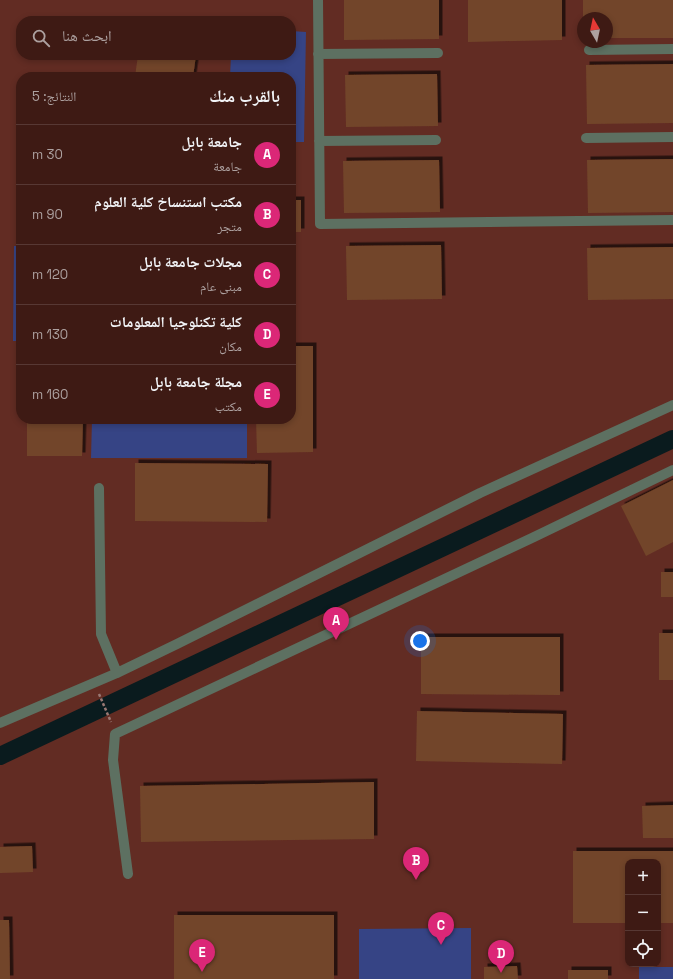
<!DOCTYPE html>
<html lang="ar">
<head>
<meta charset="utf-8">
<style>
  body { margin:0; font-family:"Space Grotesk","Noto Naskh Arabic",sans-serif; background:#492722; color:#f1f3f6; direction:rtl }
  .controls { position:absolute; right:12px; bottom:12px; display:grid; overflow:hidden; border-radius:8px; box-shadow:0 2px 6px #0003 }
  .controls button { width:36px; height:36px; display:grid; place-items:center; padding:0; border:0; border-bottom:1px solid #573834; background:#3e1a14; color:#f1f3f6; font:20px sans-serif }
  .compass { position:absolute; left:577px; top:12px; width:36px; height:36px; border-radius:50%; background:#3e1a14; box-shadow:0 2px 6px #0003; rotate:351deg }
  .you { position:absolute; left:420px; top:641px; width:14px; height:14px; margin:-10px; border:3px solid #fff; border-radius:50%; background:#1a73e8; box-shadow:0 0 0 6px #1a73e833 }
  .badge { display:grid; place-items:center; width:26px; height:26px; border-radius:50%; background:#db2777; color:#fff; font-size:13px; font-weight:700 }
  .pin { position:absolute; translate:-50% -33px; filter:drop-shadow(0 1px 2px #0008) }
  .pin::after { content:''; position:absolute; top:21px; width:14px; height:12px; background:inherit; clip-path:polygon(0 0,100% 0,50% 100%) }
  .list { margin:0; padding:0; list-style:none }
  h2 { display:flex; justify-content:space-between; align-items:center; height:52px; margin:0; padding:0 16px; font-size:17px }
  h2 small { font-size:13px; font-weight:400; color:#ada1a0 }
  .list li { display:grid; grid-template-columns:26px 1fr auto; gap:12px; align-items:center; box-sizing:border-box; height:60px; padding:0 16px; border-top:1px solid #573834 }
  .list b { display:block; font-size:15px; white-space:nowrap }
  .list p { margin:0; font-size:13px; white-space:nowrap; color:#ada1a0 }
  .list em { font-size:13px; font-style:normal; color:#ada1a0 }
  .icon { flex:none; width:22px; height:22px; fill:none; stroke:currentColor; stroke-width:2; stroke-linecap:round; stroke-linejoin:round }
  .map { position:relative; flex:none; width:673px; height:979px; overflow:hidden; direction:ltr }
  .search { position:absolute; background:#3e1a14; box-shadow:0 2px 6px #0003; left:16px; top:16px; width:280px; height:44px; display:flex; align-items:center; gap:10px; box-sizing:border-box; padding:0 14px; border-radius:16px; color:#ada1a0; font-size:15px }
  .panel { position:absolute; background:#3e1a14; box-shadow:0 2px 6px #0003; left:16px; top:72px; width:280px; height:352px; border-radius:16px; direction:rtl }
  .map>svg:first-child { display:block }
  .built { fill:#622c23; fill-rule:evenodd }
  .green { fill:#364485 }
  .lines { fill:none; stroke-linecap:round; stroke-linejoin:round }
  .canal { stroke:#0a1b1e; stroke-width:18 }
  .building { fill:#72452a; filter:url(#shadow) }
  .path { stroke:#9a7974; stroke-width:2.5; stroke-dasharray:3 2; stroke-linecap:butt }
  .minor { stroke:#5d7061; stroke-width:10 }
</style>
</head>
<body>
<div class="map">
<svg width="673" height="979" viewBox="0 0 673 979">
  <defs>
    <filter id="shadow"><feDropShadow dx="3.5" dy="-3.5" stdDeviation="0" flood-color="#0009"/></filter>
  </defs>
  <rect width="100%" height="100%" fill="#52221a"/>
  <path class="built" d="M0,0H673V979H0ZM583,18H607V42H583ZM21,21H291V55H21ZM21,77H291V419H21ZM628,862H658V964H628Z"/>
  <path class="green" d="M291,31L306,32L304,142H291V77H230L231,55H291Z
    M14,246H21V341H13Z
    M92,419H247V458H91Z
    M471,928V979H359V929Z
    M639,964H652V967H673V979H639Z"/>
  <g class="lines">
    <path class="canal" d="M0,756L673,439"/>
  </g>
  <path class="building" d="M344,0H439V39L344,40Z
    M468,0H562V40L468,42Z
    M583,0H673V38H607V18H583Z
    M138,55H196L193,77H135Z
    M673,64V123L587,124L586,65Z
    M437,74L438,126L346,127L345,75Z
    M673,159V212L588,213L587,160Z
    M439,160L440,212L344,213L343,161Z
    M19,166H21V220H20Z
    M291,200H301V232H291Z
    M441,245L442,299L347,300L346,246Z
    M673,247V299L588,300L587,248Z
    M291,346H313V452L257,453L256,419H291Z
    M27,419H83L82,456H27Z
    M135,463L268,464L267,522L135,521Z
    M673,480V542L646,556L621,506Z
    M661,572H673V597H661Z
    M659,633H673V680H659Z
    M421,637H560V695L421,694Z
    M417,711L563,714L562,764L416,761Z
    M374,782V839L141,842L140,786Z
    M673,805V838H643L642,806Z
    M32,846L33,872L0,873V847Z
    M573,851H673V923H658V862H628V923H573Z
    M174,915H334V979H174Z
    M0,920H9L10,979H0Z
    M517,966L518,979H484V967Z
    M568,970H608V979H568Z"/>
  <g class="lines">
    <path class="path" d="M99,694L111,722"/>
    <path class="minor" d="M318,0L320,224L673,220
      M589,50L673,49
      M318,54L438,53
      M586,138L673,137
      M319,141L436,140
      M99,488L101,634L117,673
      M0,723L117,673L177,644L480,493L673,405
      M128,874L113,760L115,734L534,537L673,470"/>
  </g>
</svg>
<div class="controls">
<button>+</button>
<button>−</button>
<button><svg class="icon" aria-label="locate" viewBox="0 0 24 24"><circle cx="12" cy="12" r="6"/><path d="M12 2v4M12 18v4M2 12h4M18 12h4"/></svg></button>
</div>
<svg class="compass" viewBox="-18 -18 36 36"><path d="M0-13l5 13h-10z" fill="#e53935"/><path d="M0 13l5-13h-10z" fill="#ada1a0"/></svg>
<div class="you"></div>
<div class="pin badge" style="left:336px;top:640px">A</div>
<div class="pin badge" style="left:416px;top:880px">B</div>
<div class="pin badge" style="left:441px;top:945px">C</div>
<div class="pin badge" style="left:501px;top:973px">D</div>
<div class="pin badge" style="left:202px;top:972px">E</div>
<div class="search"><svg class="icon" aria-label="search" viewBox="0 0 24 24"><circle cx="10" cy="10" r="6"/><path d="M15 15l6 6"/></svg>ابحث هنا</div>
<section class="panel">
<h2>بالقرب منك<small>النتائج: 5</small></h2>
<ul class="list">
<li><span class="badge">A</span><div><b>جامعة بابل</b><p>جامعة</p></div><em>30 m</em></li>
<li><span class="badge">B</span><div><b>مكتب استنساخ كلية العلوم</b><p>متجر</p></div><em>90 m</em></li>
<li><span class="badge">C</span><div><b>مجلات جامعة بابل</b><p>مبنى عام</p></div><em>120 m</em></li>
<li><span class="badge">D</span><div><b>كلية تكنلوجيا المعلومات</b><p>مكان</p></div><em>130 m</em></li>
<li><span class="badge">E</span><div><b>مجلة جامعة بابل</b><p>مكتب</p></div><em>160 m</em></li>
</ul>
</section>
</div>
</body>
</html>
